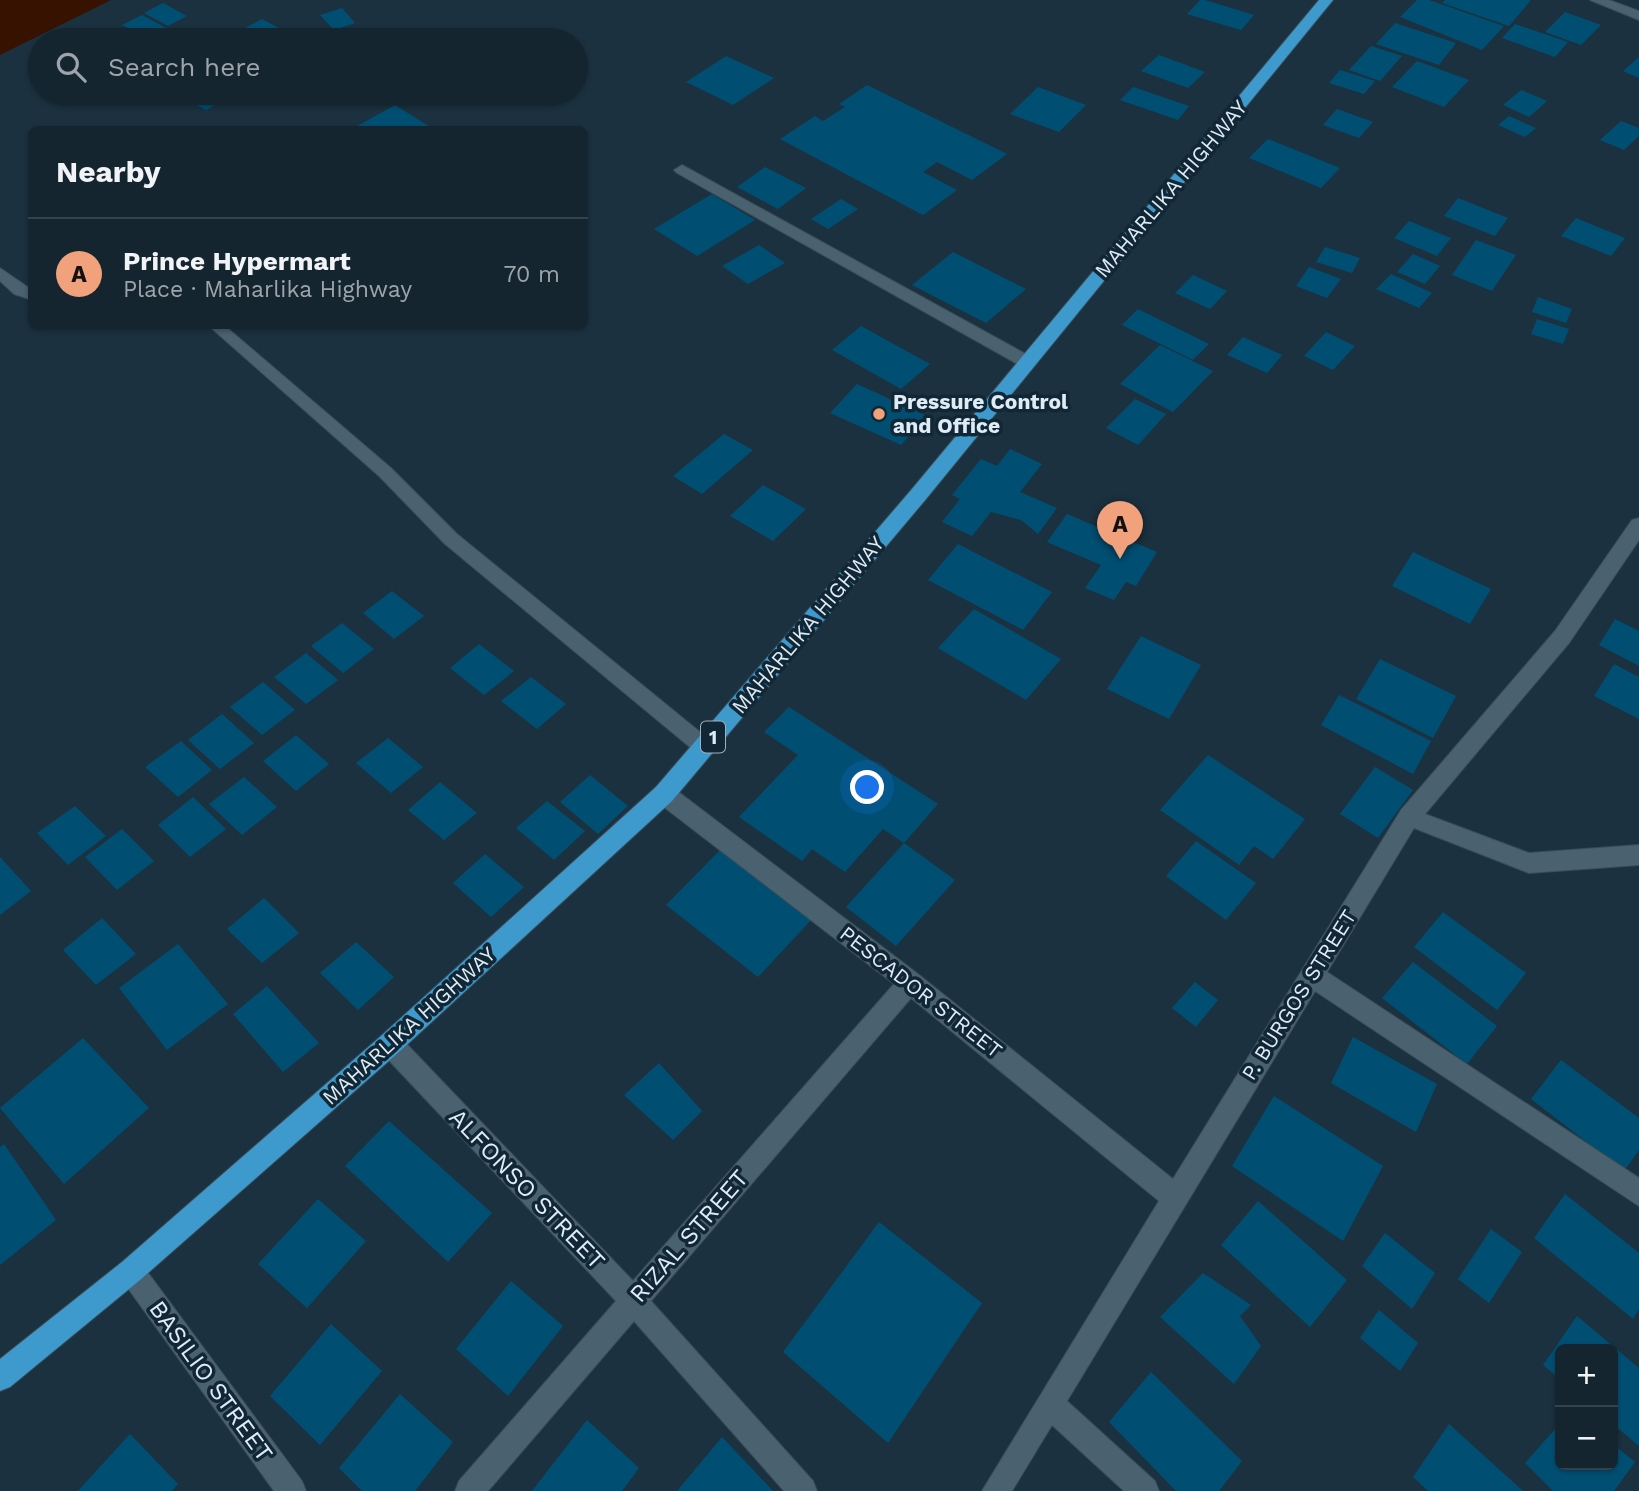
<!DOCTYPE html>
<html lang="en">
<head>
<meta charset="utf-8">
<style>
  body { margin:0; font-family:"Work Sans",sans-serif; background:#21313b; color:#f1f3f6 }
  .controls { position:absolute; right:21px; bottom:21px; display:grid; overflow:hidden; border-radius:10px; box-shadow:0 2px 5px #0004 }
  .controls button { width:63px; height:63px; display:grid; place-items:center; padding:0; border:0; border-bottom:2px solid #33424b; background:#14252f; color:#f1f3f6; font:35px sans-serif }
  .you { position:absolute; left:868px; top:788px; width:24px; height:24px; margin:-18px; border:5px solid #fff; border-radius:50%; background:#1a73e8; box-shadow:0 0 0 10px #1a73e833 }
  .badge { display:grid; place-items:center; width:46px; height:46px; border-radius:50%; background:#f1a17c; color:#111; font-size:23px; font-weight:700 }
  .pin { position:absolute; translate:-50% -58px; filter:drop-shadow(0 2px 4px #0008) }
  .pin::after { content:''; position:absolute; top:37px; width:24px; height:21px; background:inherit; clip-path:polygon(0 0,100% 0,50% 100%) }
  .list { margin:0; padding:0; list-style:none }
  h2 { display:flex; justify-content:space-between; align-items:center; height:91px; margin:0; padding:0 28px; font-size:30px }
  h2 small { font-size:23px; font-weight:400; color:#9da5aa }
  .list li { display:grid; grid-template-columns:46px 1fr auto; gap:21px; align-items:center; box-sizing:border-box; height:112px; padding:0 28px; border-top:2px solid #33424b }
  .list b { display:block; font-size:26px; white-space:nowrap }
  .list p { margin:0; font-size:23px; white-space:nowrap; color:#9da5aa }
  .list em { font-size:23px; font-style:normal; color:#9da5aa }
  .icon { flex:none; width:38px; height:38px; fill:none; stroke:currentColor; stroke-width:2; stroke-linecap:round; stroke-linejoin:round }
  .map { position:relative; flex:none; width:1639px; height:1491px; overflow:hidden }
  .search { position:absolute; background:#14252f; box-shadow:0 2px 5px #0004; left:28px; top:28px; width:560px; height:77px; display:flex; align-items:center; gap:18px; box-sizing:border-box; padding:0 24px; border-radius:38px; color:#9da5aa; font-size:26px }
  .panel { position:absolute; background:#14252f; box-shadow:0 2px 5px #0004; left:28px; top:126px; width:560px; height:203px; border-radius:10px }
  .map>svg:first-child { display:block }
  .water { fill:#381201 }
  .building { fill:#004f73 }
  .lines { fill:none; stroke-linecap:round; stroke-linejoin:round }
  .service-casing { stroke:#384c57; stroke-width:2 }
  .minor-casing { stroke:#384c57; stroke-width:2 }
  .trunk-casing { stroke:#384c57; stroke-width:2 }
  .service { fill:#4a6170; fill-rule:evenodd }
  .minor { fill:#4a6170; fill-rule:evenodd }
  .trunk { fill:#3e9acc; fill-rule:evenodd }
  .poi-dot { fill:#f1a17c; stroke:#112735; stroke-width:2.5 }
  .labels { text-anchor:middle; stroke-width:7; stroke-linejoin:round; paint-order:stroke }
  .shield { fill:#112735; stroke:#a0b1bb; stroke-width:2 }
  .shield-label { font-size:19px; font-weight:bold; fill:#deecf5 }
  .street-label { font-size:21px; fill:#deecf5; stroke:#112735 }
  .poi-label { font-size:21px; font-weight:bold; fill:#deecf5; stroke:#112735; text-anchor:start }
  .near-street-label { font-size:24px; fill:#deecf5; stroke:#112735 }
</style>
</head>
<body>
<div class="map">
<svg width="1639" height="1491" viewBox="0 0 1639 1491">
  <rect width="100%" height="100%" fill="#1b313f"/>
  <path class="water" d="M0,0H111L0,55Z"/>
  <path class="building" d="M1200,0H1205L1254,15L1241,30L1187,14Z
    M1417,0H1429L1504,26L1482,50L1400,17Z
    M1445,0H1531L1509,26L1442,3Z
    M163,3L187,16L168,26L144,13Z
    M342,8L355,23L334,30L320,15Z
    M1565,12L1601,25L1581,45L1545,32Z
    M142,15L166,28L147,38L122,25Z
    M262,19L288,33L274,40H264L243,29Z
    M1395,23L1456,43L1439,65L1376,44Z
    M1515,24L1568,42L1555,57L1502,38Z
    M1371,46L1402,56L1380,81L1349,70Z
    M1159,55L1205,72L1188,88L1141,71Z
    M726,56L774,78L733,105L686,82Z
    M1639,57V78L1623,71Z
    M1417,61L1469,80L1444,107L1392,87Z
    M1340,70L1375,81L1364,94L1329,83Z
    M867,85L1007,154L972,180L937,162L923,172L957,190L923,215L780,139L815,116L823,121L845,107L839,104Z
    M1038,87L1086,105L1059,132L1010,114Z
    M1133,87L1189,106L1178,120L1120,100Z
    M1521,90L1547,101L1529,117L1503,105Z
    M185,93H215L226,99L206,110L179,96Z
    M264,93H294L279,101Z
    M395,105L435,130H350Z
    M1337,109L1373,122L1359,138L1323,125Z
    M1509,116L1536,128L1525,137L1498,125Z
    M1621,121L1639,128V136L1624,150L1600,140Z
    M1268,139L1340,168L1321,188L1249,158Z
    M765,167L806,188L778,209L737,187Z
    M712,194L755,220L697,256L654,229Z
    M1458,198L1508,218L1495,236L1444,216Z
    M841,199L858,209L828,229L811,219Z
    M1576,218L1625,238L1611,256L1561,236Z
    M1409,221L1451,238L1437,256L1394,238Z
    M1476,240L1516,255L1492,291L1452,275Z
    M759,245L785,263L748,284L722,266Z
    M1325,247L1360,258L1352,273L1316,262Z
    M953,252L1026,289L986,323L912,285Z
    M1413,254L1440,266L1425,284L1397,272Z
    M1309,267L1341,279L1327,298L1296,286Z
    M1391,274L1432,293L1419,308L1376,289Z
    M1193,275L1227,291L1210,309L1175,293Z
    M1538,297L1572,309L1566,323L1532,312Z
    M1138,309L1209,344L1193,360L1122,325Z
    M1537,319L1569,329L1563,344L1531,334Z
    M861,326L930,364L901,389L832,350Z
    M1326,332L1355,346L1333,370L1304,356Z
    M1243,337L1282,355L1267,373L1227,355Z
    M1160,345L1213,371L1173,412L1120,384Z
    M857,384L927,416L901,445L830,413Z
    M1135,399L1166,414L1138,445L1106,428Z
    M724,434L753,450L702,494L673,476Z
    M1010,449L1042,464L1020,492L1057,508L1038,534L1021,520L991,512L972,536L942,522L960,499L952,495L981,459L997,466Z
    M763,485L806,509L773,541L730,516Z
    M1067,514L1157,552L1136,586L1126,582L1114,600L1085,588L1101,565L1047,542Z
    M958,544L1052,592L1023,630L928,580Z
    M1413,552L1491,589L1470,624L1392,586Z
    M392,591L424,616L394,639L363,613Z
    M974,609L1061,659L1026,700L938,648Z
    M1615,619L1639,631V666L1599,645Z
    M342,623L374,649L343,673L311,646Z
    M1141,636L1201,665L1169,719L1107,689Z
    M479,644L514,671L484,695L450,668Z
    M306,653L338,680L306,704L274,677Z
    M1380,659L1456,696L1433,738L1356,699Z
    M1614,664L1639,677V719L1594,696Z
    M531,677L566,704L537,729L501,701Z
    M263,682L295,710L262,735L230,707Z
    M1339,695L1431,741L1413,774L1321,725Z
    M789,707L938,804L904,843L883,829L845,872L812,849L802,861L739,817L798,755L764,732Z
    M222,714L254,743L220,769L188,740Z
    M296,735L329,764L296,791L263,761Z
    M388,738L423,767L391,793L356,763Z
    M181,741L212,770L178,797L145,767Z
    M1208,755L1305,819L1273,859L1254,846L1239,865L1160,810Z
    M1375,767L1413,790L1378,838L1340,814Z
    M590,775L628,806L598,834L560,802Z
    M244,777L277,807L242,835L209,804Z
    M440,782L477,813L444,840L408,810Z
    M193,797L226,829L190,857L158,825Z
    M547,801L585,831L554,860L516,828Z
    M75,806L106,836L68,865L37,833Z
    M122,829L154,861L117,890L85,857Z
    M1196,841L1256,883L1226,920L1166,876Z
    M904,843L955,880L896,946L846,907Z
    M721,849L812,919L758,977L666,905Z
    M485,854L524,887L491,917L453,883Z
    M0,857L31,891L0,915Z
    M264,898L299,933L262,963L227,929Z
    M1443,912L1526,973L1497,1010L1414,947Z
    M102,918L136,954L96,985L63,950Z
    M356,942L394,977L358,1010L320,973Z
    M178,944L228,1004L167,1050L119,988Z
    M1413,962L1497,1026L1467,1064L1382,998Z
    M1195,982L1218,1000L1196,1027L1172,1008Z
    M267,986L319,1043L283,1072L233,1014Z
    M1353,1037L1437,1084L1416,1132L1331,1083Z
    M83,1038L149,1108L64,1184L0,1108Z
    M1561,1060L1639,1118V1150L1624,1171L1531,1099Z
    M659,1063L702,1111L673,1140L624,1095Z
    M1274,1096L1383,1166L1343,1241L1232,1166Z
    M389,1121L492,1213L448,1262L345,1166Z
    M4,1144L56,1220L0,1265V1147Z
    M1565,1194L1639,1253V1309L1633,1319L1534,1238Z
    M318,1199L366,1241L307,1308L258,1264Z
    M1258,1201L1347,1280L1310,1327L1221,1245Z
    M879,1222L982,1303L888,1443L783,1352Z
    M1491,1229L1522,1252L1489,1303L1458,1279Z
    M1385,1233L1435,1273L1412,1309L1362,1266Z
    M1203,1273L1251,1305L1240,1316L1261,1346L1234,1384L1160,1317Z
    M511,1281L563,1326L508,1396L456,1349Z
    M1379,1310L1418,1343L1400,1371L1360,1338Z
    M1577,1316L1639,1368V1446L1613,1424V1349H1560V1379L1543,1365Z
    M331,1324L382,1371L320,1445L270,1396Z
    M1151,1372L1242,1461L1219,1491H1176L1109,1422Z
    M400,1394L453,1442L415,1491H362L339,1468Z
    M587,1420L639,1468L622,1491H532Z
    M1449,1424L1523,1491H1428L1413,1477Z
    M1556,1428L1560,1432V1465H1613V1444L1635,1462L1614,1491H1553L1525,1463Z
    M130,1434L178,1484L172,1491H78Z
    M722,1437L773,1491H677Z"/>
  <g class="lines">
    <defs>
      <path id="service" d="M0,268L32,290V300L14,294L0,281Z
        M209,326H225L391,468L457,534L711,741L714,747L711,753H697L445,544L379,476Z"/>
      <path id="minor" d="M1590,0H1609L1639,11V20Z
        M682,165L1033,358L1036,362L1027,368L1021,366L677,173L674,170Z
        M1639,518V540L1569,643L1425,814L1529,853L1639,845V865L1529,873L1414,828L1327,972L1639,1178V1206L1315,991L1067,1401L1155,1481L1159,1491H1124L1052,1425L1012,1491H982L1159,1201L911,998L651,1301L813,1481L817,1491H784L634,1321L488,1491H455L459,1481L616,1301L381,1052L378,1044L381,1036L390,1032L399,1036L633,1281L894,984L656,801L653,794L656,787L664,785L672,787L918,974L1173,1179L1401,810L1555,631L1632,520Z
        M131,1258L140,1262L302,1481L306,1491H274L122,1280L118,1271L122,1262Z"/>
      <path id="trunk" d="M1319,0H1333L926,499L672,801L399,1052L140,1280L10,1387L0,1391V1359L122,1262L381,1036L656,787L912,489Z"/>
    </defs>
    <use href="#service" class="service-casing"/>
    <use href="#minor" class="minor-casing"/>
    <use href="#trunk" class="trunk-casing"/>
    <use href="#service" class="service"/>
    <use href="#minor" class="minor"/>
    <use href="#trunk" class="trunk"/>
  </g>
  <circle class="poi-dot" cx="879" cy="414" r="7"/>
  <g class="labels">
    <rect class="shield" x="701" y="721.5" width="24" height="31" rx="5"/>
    <g class="shield-label">
      <text x="713" y="744">1</text>
    </g>
    <g class="street-label">
      <text transform="translate(1171 189) rotate(-50)" y="7">MAHARLIKA HIGHWAY</text>
      <text transform="translate(808 625) rotate(-50)" y="7">MAHARLIKA HIGHWAY</text>
      <text transform="translate(921 992) rotate(38)" y="7">PESCADOR STREET</text>
      <text transform="translate(1299 995) rotate(-58)" y="7">P. BURGOS STREET</text>
      <text transform="translate(409 1026) rotate(-42)" y="7">MAHARLIKA HIGHWAY</text>
    </g>
    <g class="poi-label">
      <text x="893" y="409">Pressure Control<tspan x="893" dy="24">and Office</tspan></text>
    </g>
    <g class="near-street-label">
      <text transform="translate(527 1189) rotate(46)" y="8">ALFONSO STREET</text>
      <text transform="translate(689 1236) rotate(-49)" y="8">RIZAL STREET</text>
      <text transform="translate(211 1381) rotate(54)" y="8">BASILIO STREET</text>
    </g>
  </g>
</svg>
<div class="controls">
<button>+</button>
<button>−</button>
</div>
<div class="you"></div>
<div class="pin badge" style="left:1120px;top:559px">A</div>
<div class="search"><svg class="icon" aria-label="search" viewBox="0 0 24 24"><circle cx="10" cy="10" r="6"/><path d="M15 15l6 6"/></svg>Search here</div>
<section class="panel">
<h2>Nearby<small></small></h2>
<ul class="list">
<li><span class="badge">A</span><div><b>Prince Hypermart</b><p>Place · Maharlika Highway</p></div><em>70 m</em></li>
</ul>
</section>
</div>
</body>
</html>
